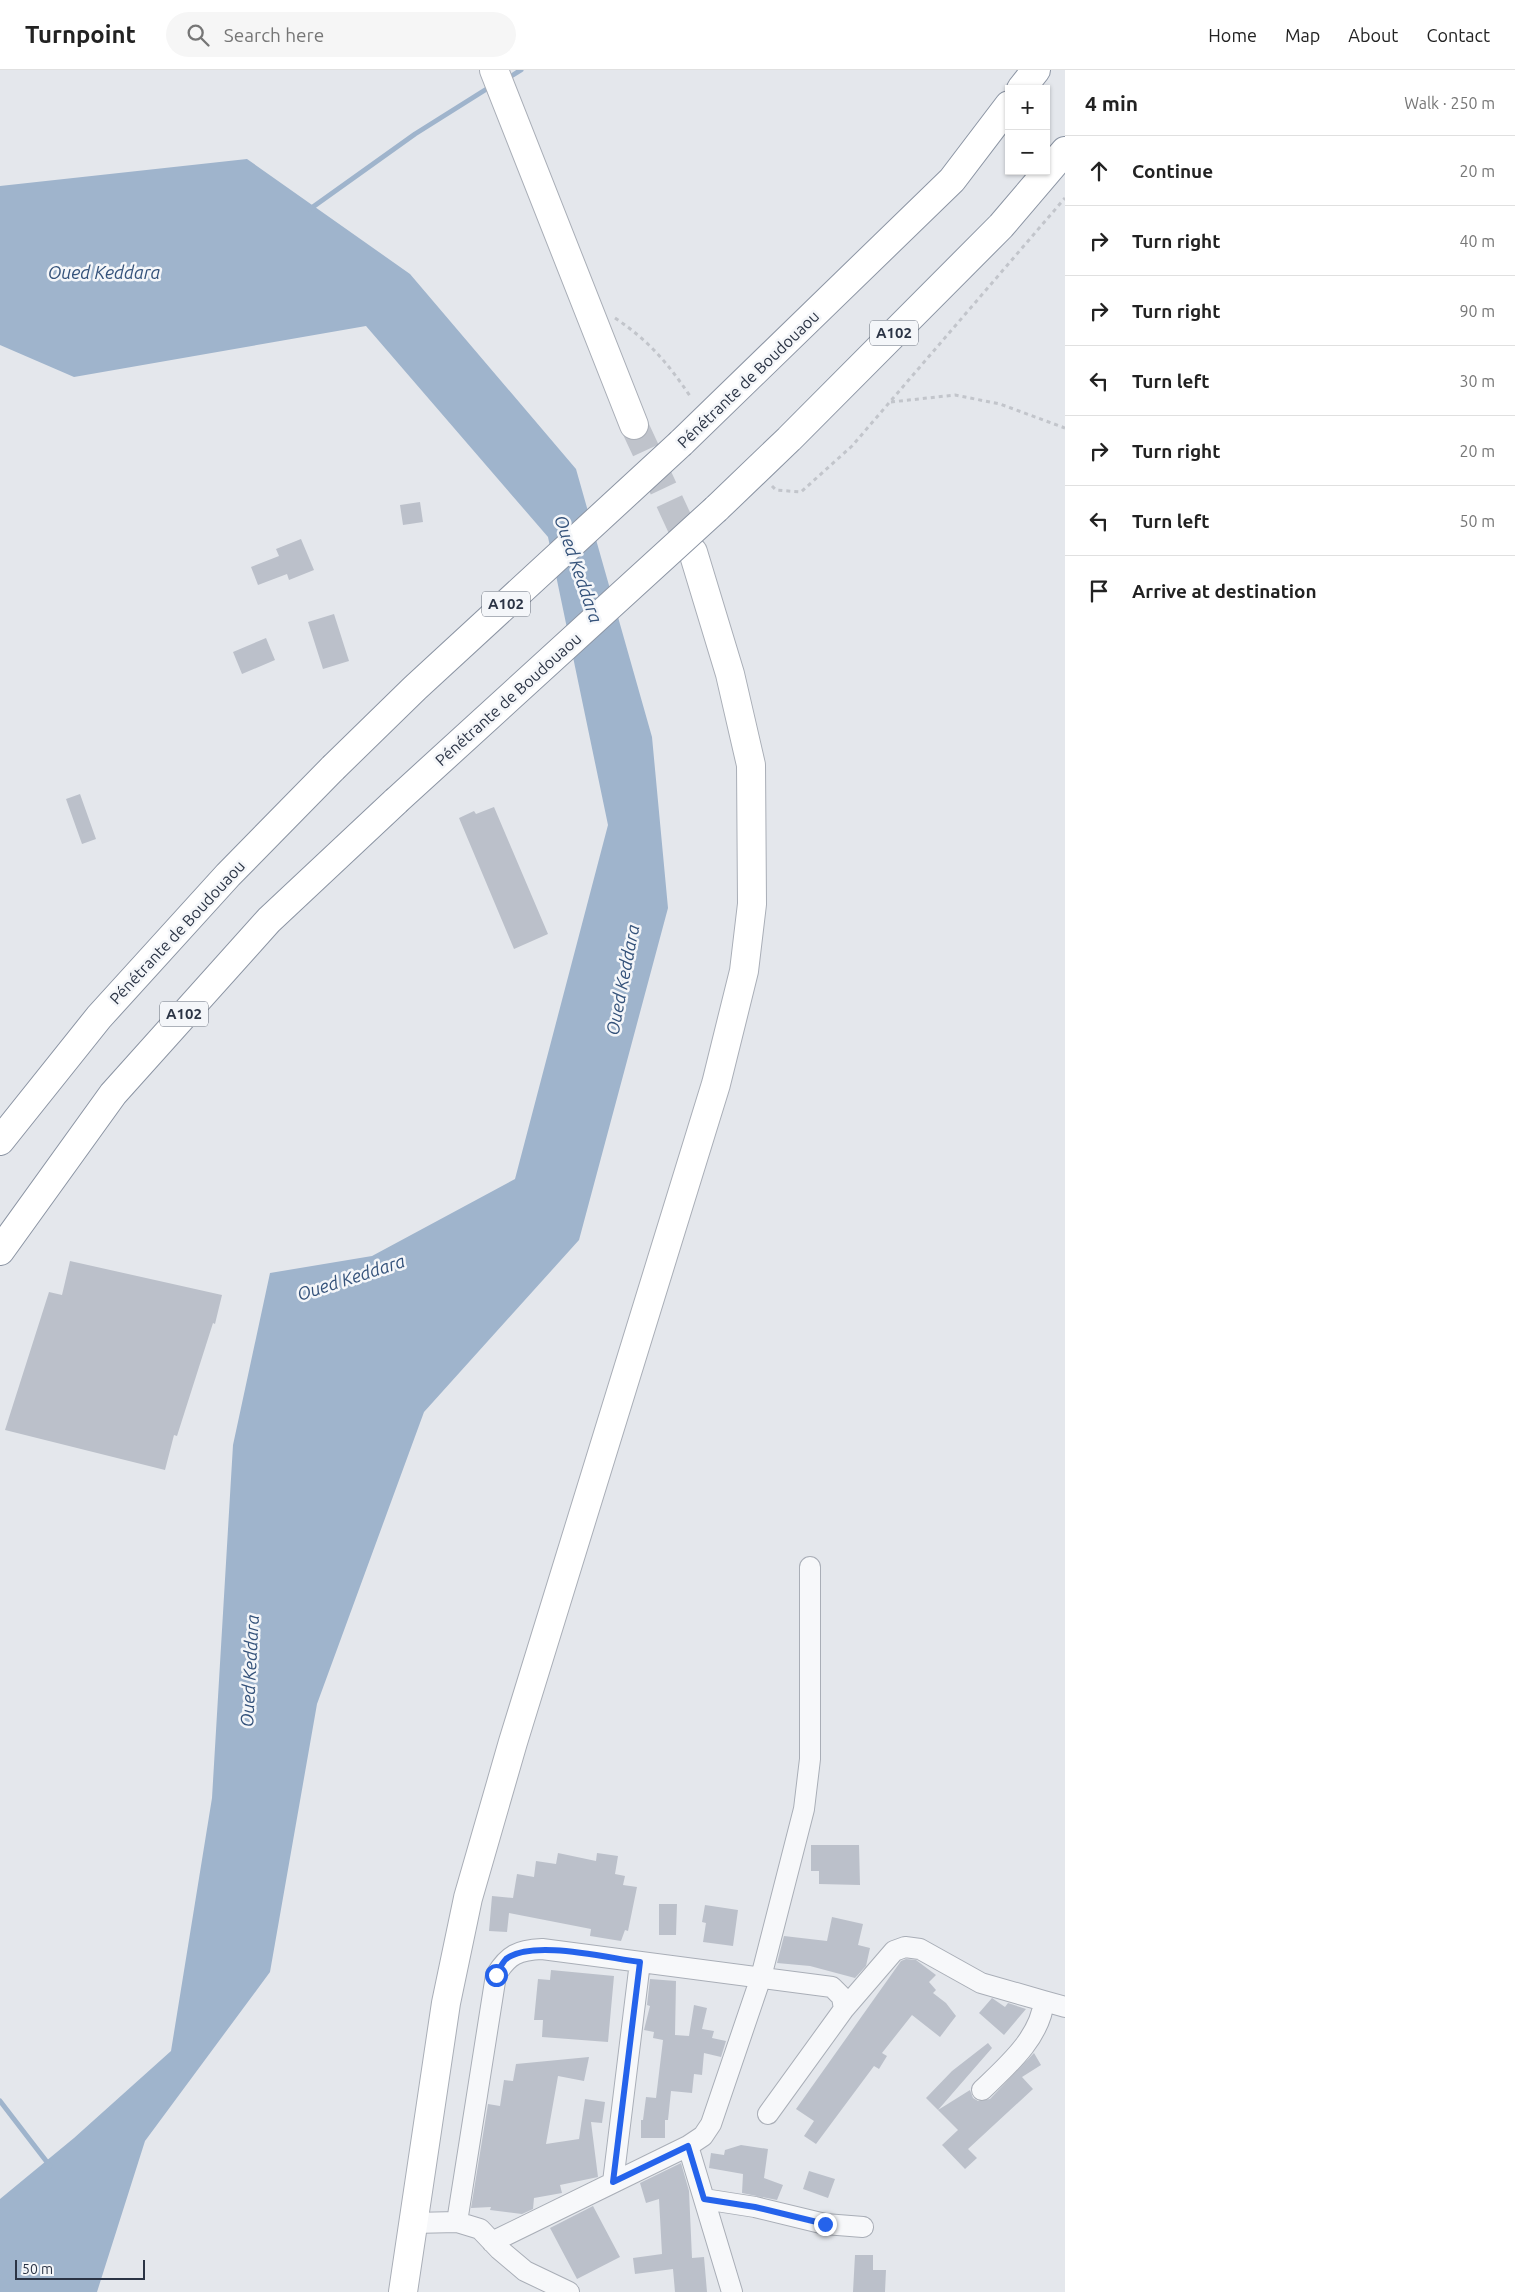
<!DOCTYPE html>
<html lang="en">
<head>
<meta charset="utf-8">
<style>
  body { margin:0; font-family:Ubuntu,sans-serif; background:#f6f6f6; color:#222 }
  .controls { position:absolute; right:15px; top:15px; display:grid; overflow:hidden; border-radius:0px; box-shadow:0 1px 4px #0004 }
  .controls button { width:45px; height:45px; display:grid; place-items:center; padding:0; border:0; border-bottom:1px solid #e0e0e0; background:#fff; color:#222; font:25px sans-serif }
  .scale { position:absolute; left:15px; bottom:12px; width:130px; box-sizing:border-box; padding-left:5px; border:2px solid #2b3445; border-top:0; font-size:14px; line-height:18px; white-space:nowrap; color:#2b3445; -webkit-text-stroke:4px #f4f6f9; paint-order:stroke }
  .stop { position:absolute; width:15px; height:15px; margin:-11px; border:4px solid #2563eb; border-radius:50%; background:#fff }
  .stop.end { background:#2563eb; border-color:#fff; box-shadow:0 1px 5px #0008 }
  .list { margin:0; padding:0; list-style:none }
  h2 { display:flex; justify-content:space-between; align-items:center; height:65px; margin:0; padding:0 20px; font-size:21px }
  h2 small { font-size:16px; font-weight:400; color:#767676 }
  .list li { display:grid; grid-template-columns:32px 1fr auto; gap:15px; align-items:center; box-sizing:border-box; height:70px; padding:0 20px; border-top:1px solid #e0e0e0 }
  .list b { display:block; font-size:19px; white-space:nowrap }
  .list em { font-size:16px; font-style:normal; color:#767676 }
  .icon { flex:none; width:28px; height:28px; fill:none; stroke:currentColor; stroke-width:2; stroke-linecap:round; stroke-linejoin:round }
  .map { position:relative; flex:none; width:1065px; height:2222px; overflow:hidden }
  header { display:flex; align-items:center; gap:30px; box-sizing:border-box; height:70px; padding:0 25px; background:#fff; border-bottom:1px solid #e0e0e0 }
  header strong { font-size:24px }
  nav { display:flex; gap:28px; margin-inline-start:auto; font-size:18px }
  .search { width:350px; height:45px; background:#f6f6f6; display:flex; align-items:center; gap:12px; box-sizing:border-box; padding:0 18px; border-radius:28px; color:#767676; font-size:19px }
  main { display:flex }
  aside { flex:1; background:#fff }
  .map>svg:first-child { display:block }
  .water { fill:#9fb4cc }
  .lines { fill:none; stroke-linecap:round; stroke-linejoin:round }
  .stream { stroke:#9fb4cc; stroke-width:5 }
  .building { fill:#bbc0ca }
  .secondary-tunnel { stroke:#bfc3cb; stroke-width:28; stroke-dasharray:28 14; stroke-linecap:butt }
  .street-casing { stroke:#a9aeb7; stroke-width:22 }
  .secondary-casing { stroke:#a9aeb7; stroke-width:30 }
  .highway-casing { stroke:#8b94a3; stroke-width:30 }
  .path { stroke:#c2c5cb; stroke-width:3; stroke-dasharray:4 4; stroke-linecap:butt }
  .street { stroke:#f7f8fa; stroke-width:20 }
  .secondary { stroke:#fff; stroke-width:28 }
  .highway { stroke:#fff; stroke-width:28 }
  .highway-bridge-casing { stroke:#8b94a3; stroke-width:30; stroke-linecap:butt }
  .highway-bridge { stroke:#fff; stroke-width:28 }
  .route { stroke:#2563eb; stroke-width:6 }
  .labels { text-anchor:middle; stroke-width:5; stroke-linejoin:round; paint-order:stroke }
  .shield { fill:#f4f6f9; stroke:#676e7b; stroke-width:1 }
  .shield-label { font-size:15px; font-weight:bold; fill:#2b3445 }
  .street-label { font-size:16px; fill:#2b3445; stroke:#f4f6f9 }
  .water-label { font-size:18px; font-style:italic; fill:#34527a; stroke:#f4f6f9 }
</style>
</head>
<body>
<header>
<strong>Turnpoint</strong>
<div class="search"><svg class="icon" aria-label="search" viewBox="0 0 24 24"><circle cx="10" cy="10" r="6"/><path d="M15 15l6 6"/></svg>Search here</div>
<nav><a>Home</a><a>Map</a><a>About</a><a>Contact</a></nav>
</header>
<main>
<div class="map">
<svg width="1065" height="2222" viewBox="0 0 1065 2222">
  <rect width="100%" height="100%" fill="#e4e7ec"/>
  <path class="water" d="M247,89L410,204L576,399L652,667L668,838L579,1170L424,1342L317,1634L270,1902L145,2071L97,2222H0V2129L74,2068L171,1981L212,1728L233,1375L270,1203L372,1186L515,1109L608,755L548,467L366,256L74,307L0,275V116Z"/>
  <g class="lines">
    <path class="stream" d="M513,5L521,0
      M310,139L415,64L485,20
      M0,2031L50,2096"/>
  </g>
  <path class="building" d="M420,432L423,452L403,455L400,435Z
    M301,469L314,500L289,510L287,504L258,515L251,497L279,486L276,479Z
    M334,544L349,591L323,599L308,552Z
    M266,568L275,590L242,604L233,582Z
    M80,724L96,769L82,774L66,729Z
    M494,737L548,864L514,879L459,748L474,741L476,744Z
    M70,1191L222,1225L215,1254L213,1253L177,1366L174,1365L165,1400L5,1360L49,1222L62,1225Z
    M811,1775H859L860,1815L819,1814V1801H811Z
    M558,1783L596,1791L597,1783L618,1786L615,1804L625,1806L623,1815L637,1817L628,1861L625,1860L621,1871L590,1866L591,1859L509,1843L507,1862L489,1861L492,1826L513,1828L517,1804L534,1807L536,1791L556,1794Z
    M659,1834H677L676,1865H659Z
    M705,1835L738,1840L733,1876L703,1872L706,1853L702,1852Z
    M832,1847L863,1854L858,1875L870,1878L866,1896L855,1908L810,1896L777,1893L784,1866L827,1871Z
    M906,1889L916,1890L936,1905L929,1912L936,1920L933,1923L946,1933L956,1946L940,1967L912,1945L882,1983L887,1986L879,1999L874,1996L816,2074L804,2066L814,2051L796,2039L901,1891Z
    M551,1900L614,1906L608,1972L542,1967L543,1950H534L538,1909L550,1910Z
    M650,1909L676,1911L675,1965L689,1966L694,1935L707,1938L702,1959L714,1961L712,1968L726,1971L721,1987L704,1983L702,2005L694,2004L692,2023L671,2021L668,2050H665V2068H641V2050H643L646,2027L656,2028L663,1970L653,1968L654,1962L644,1960L650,1936L647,1935Z
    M992,1928L1005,1937L1008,1933L1026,1939L1004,1965L979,1943Z
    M988,1973L992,1978L938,2040L926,2028L952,2001Z
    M1034,1983L1041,1995L1022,2007L1033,2019L968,2079L977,2088L965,2099L942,2075L958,2060L938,2040L970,2020L973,2028L978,2031L990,2029Z
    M589,1987L584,2011L558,2006L546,2074L579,2069L585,2029L605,2032L602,2053L591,2052L598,2107L560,2115L562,2123L534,2128L533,2139L522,2144L490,2140L491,2137L471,2138L488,2034L500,2036L504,2010L513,2011L516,1994Z
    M741,2075L768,2079L764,2108L783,2115L777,2130L742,2123L743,2104L709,2098L711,2083L724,2085L725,2080Z
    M681,2093L689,2121L692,2188L704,2187L707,2222H675L673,2199L635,2204L633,2188L662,2184L659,2129L646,2133L640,2113Z
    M809,2101L835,2109L828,2128L803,2119Z
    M593,2136L620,2187L577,2209L550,2158Z
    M855,2185H873V2200H886L885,2222H853Z"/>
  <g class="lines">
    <path class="secondary-tunnel" d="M634,355L693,482"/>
    <defs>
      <path id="street" d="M1044,1931L1065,1937
        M844,1939L894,1881L905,1877L920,1879L981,1913L1044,1931C1040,1968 1007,1996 982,2020
        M688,2076L732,2222
        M613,2112L640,1892
        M704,2129L755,2137L825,2154L863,2157
        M457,2152L496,1905C508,1885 518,1880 542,1879L832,1917L842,1927L844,1939L768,2044
        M413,2153L457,2152L480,2159L499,2179L525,2201L569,2222
        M492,2172L688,2076L703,2066L711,2054L761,1907L804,1739L810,1689V1497"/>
      <path id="secondary" d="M494,0L634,355
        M403,2222L446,1933L468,1828L513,1672L716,1014L744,901L752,834L751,695L730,604L693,482"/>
      <path id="highway" d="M1021,19L1036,0
        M681,373L952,110L1009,35
        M716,439L789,369L1001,156L1065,81
        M0,1071L99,947L228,805L333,698
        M0,1181L113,1024L269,850L396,731"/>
    </defs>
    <use href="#street" class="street-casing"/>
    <use href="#secondary" class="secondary-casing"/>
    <use href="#highway" class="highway-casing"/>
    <path class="path" d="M615,248C649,271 667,292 690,326
      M891,332L955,325L1000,334L1065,358
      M772,416L776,420L801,422L852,376L1065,128"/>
    <use href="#street" class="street"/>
    <use href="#secondary" class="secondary"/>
    <use href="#highway" class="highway"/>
    <defs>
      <path id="highway-bridge" d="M333,698L415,618L681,373
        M396,731L716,439"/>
    </defs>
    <use href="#highway-bridge" class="highway-bridge-casing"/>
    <use href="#highway-bridge" class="highway-bridge"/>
  </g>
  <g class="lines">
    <path class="route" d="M496,1905C499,1900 502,1893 506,1889C532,1869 607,1888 640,1892L613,2112L688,2076L704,2129L755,2137L825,2154"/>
  </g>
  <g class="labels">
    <g class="shield">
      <rect x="870" y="250.5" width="48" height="25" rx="4"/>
      <rect x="482" y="521.5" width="48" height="25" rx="4"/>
      <rect x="160" y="931.5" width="48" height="25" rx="4"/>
    </g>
    <g class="shield-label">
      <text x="894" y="268">A102</text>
      <text x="506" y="539">A102</text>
      <text x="184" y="949">A102</text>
    </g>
    <g class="street-label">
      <text transform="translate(748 309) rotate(-44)" y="6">Pénétrante de Boudouaou</text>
      <text transform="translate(508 629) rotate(-42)" y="6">Pénétrante de Boudouaou</text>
      <text transform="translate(177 862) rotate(-47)" y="6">Pénétrante de Boudouaou</text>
    </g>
    <g class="water-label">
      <text x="104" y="209">Oued Keddara</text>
      <text transform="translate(578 499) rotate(71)" y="6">Oued Keddara</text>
      <text transform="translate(623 910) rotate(-79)" y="6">Oued Keddara</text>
      <text transform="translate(351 1208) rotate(-18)" y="6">Oued Keddara</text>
      <text transform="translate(250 1601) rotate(-87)" y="6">Oued Keddara</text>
    </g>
  </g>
</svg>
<div class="controls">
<button>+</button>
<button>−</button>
</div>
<div class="scale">50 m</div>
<div class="stop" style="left:496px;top:1905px"></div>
<div class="stop end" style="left:825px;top:2154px"></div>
</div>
<aside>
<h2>4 min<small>Walk · 250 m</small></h2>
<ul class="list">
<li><svg class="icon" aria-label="ahead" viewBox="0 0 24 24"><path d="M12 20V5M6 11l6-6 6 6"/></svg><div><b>Continue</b></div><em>20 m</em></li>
<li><svg class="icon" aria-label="right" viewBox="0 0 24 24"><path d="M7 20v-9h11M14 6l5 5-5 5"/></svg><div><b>Turn right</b></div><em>40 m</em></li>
<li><svg class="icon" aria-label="right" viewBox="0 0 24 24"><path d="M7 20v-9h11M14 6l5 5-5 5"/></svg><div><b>Turn right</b></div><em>90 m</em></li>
<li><svg class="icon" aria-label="left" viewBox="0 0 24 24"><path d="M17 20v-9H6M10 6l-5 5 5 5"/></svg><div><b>Turn left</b></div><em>30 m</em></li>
<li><svg class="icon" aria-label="right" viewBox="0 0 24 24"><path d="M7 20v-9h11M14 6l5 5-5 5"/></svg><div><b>Turn right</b></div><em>20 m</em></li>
<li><svg class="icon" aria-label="left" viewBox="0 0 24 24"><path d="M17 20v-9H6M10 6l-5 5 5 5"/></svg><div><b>Turn left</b></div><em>50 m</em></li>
<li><svg class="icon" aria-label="arrive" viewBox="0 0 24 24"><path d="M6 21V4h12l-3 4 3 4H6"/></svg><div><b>Arrive at destination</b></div></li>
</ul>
</aside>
</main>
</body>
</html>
